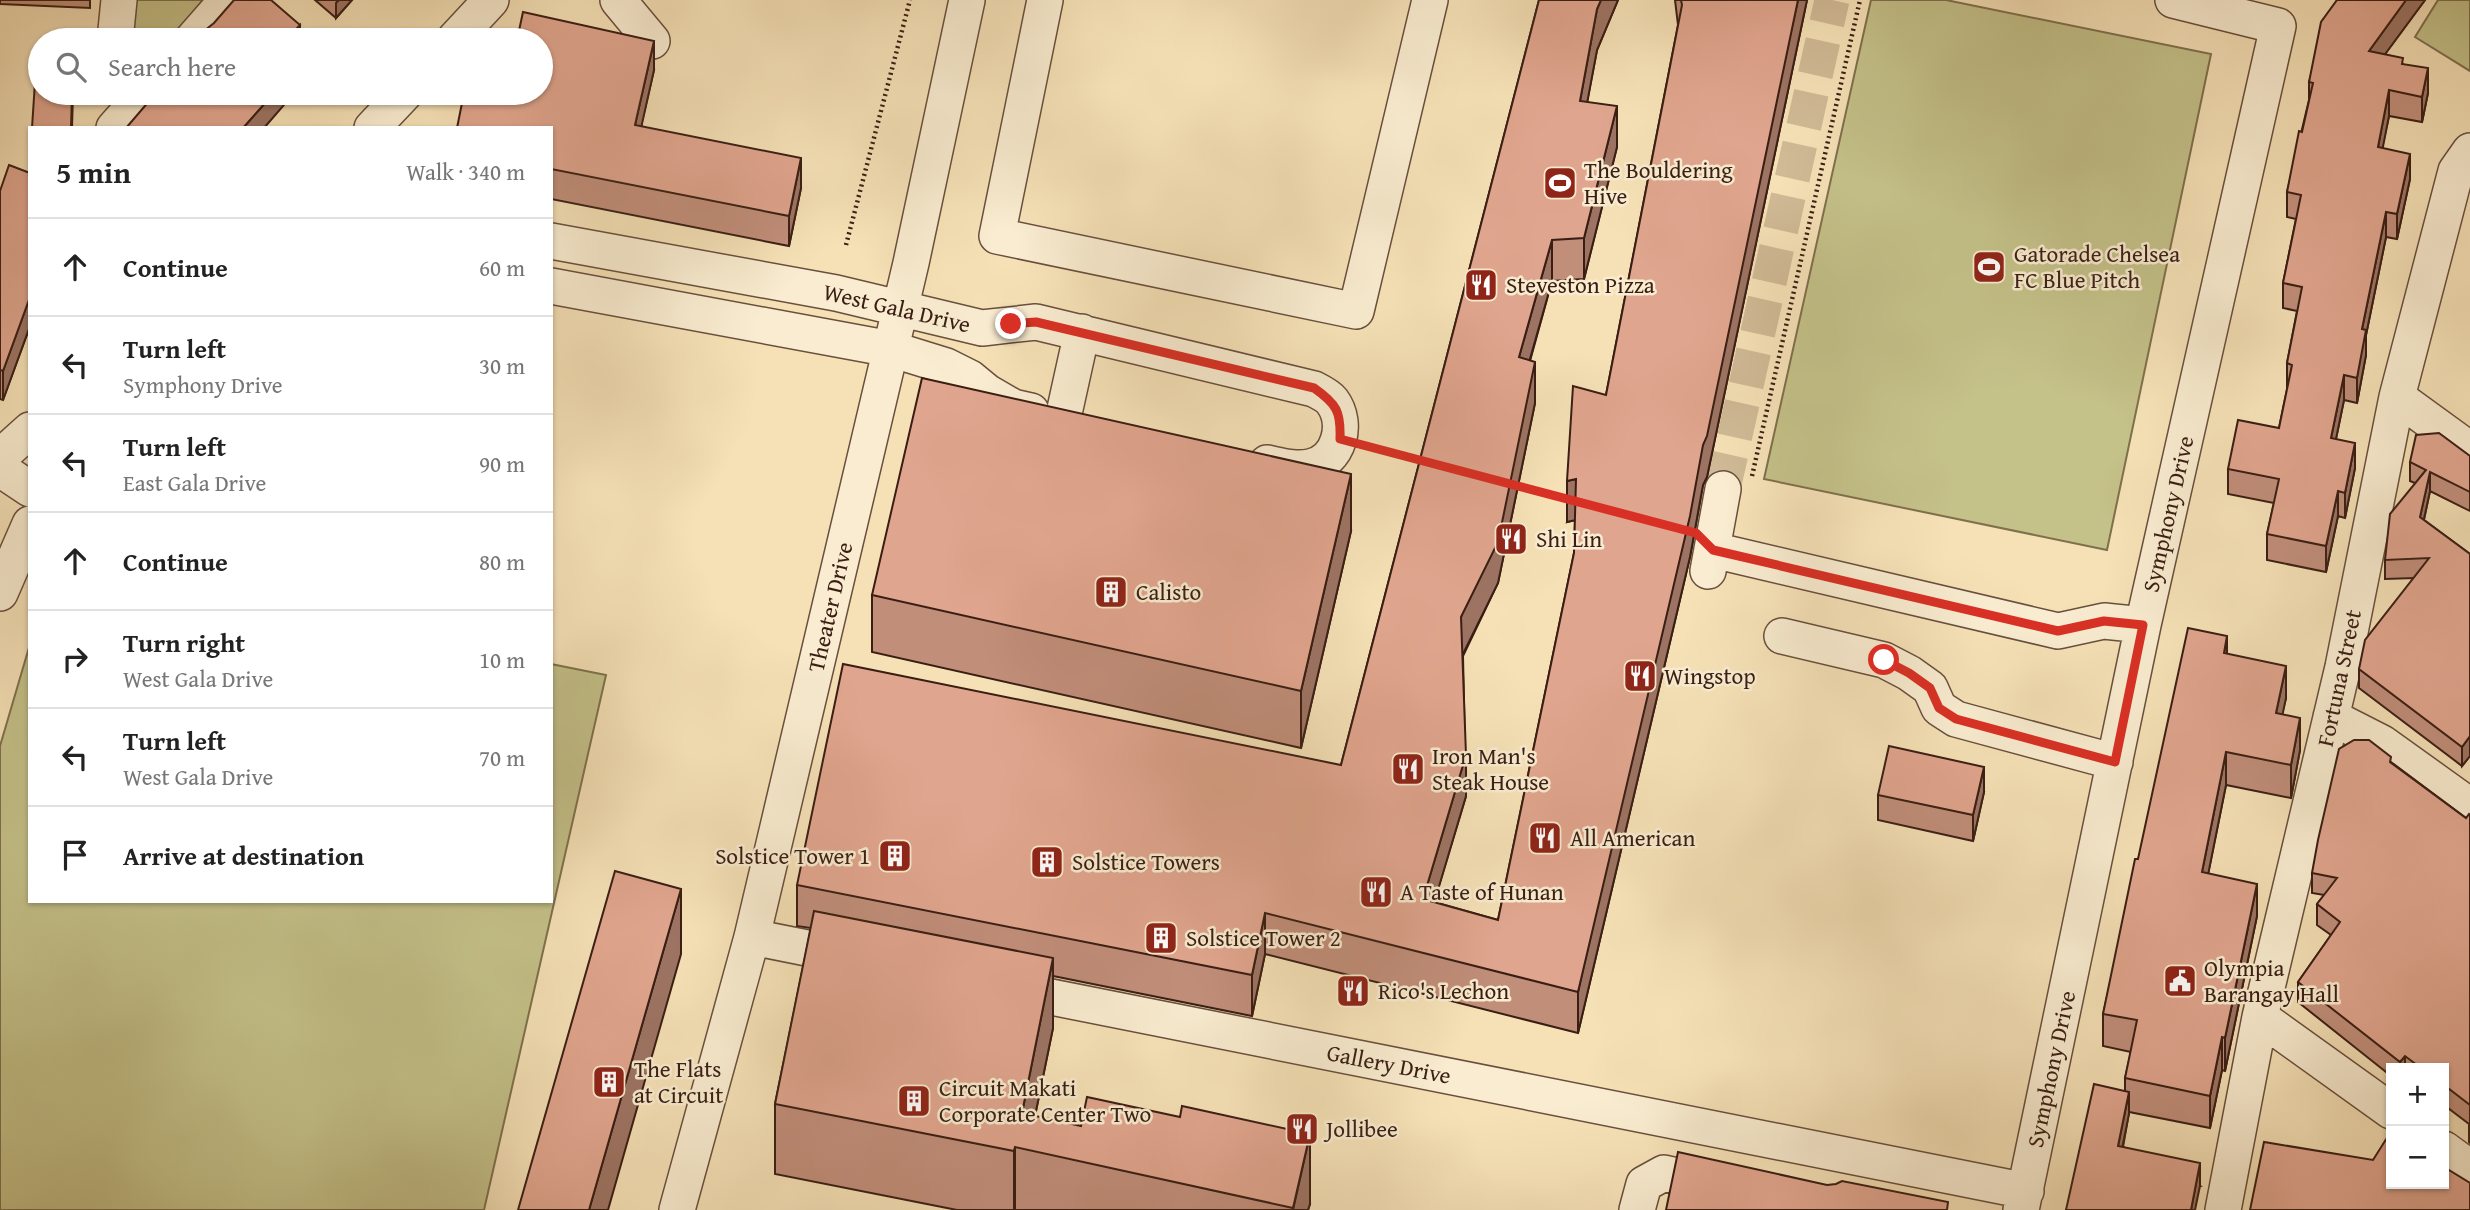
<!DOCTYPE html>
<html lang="en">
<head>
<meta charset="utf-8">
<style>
  body { margin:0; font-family:"Gentium Book Plus",serif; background:#f2f2f2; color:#222 }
  .controls { position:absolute; right:21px; bottom:21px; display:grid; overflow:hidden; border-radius:0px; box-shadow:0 2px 5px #0004 }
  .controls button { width:63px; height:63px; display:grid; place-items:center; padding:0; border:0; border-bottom:2px solid #e0e0e0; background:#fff; color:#222; font:35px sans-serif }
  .stop { position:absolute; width:21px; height:21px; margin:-16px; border:5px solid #d93025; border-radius:50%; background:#fff }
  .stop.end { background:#d93025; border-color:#fff; box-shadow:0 2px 7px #0008 }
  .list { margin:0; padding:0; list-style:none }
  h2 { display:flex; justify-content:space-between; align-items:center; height:91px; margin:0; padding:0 28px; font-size:30px }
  h2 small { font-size:23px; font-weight:400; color:#767676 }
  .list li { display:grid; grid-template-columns:46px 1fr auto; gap:21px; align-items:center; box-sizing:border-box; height:98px; padding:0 28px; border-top:2px solid #e0e0e0 }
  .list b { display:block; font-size:26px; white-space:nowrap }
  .list p { margin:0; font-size:23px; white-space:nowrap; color:#767676 }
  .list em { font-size:23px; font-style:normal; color:#767676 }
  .icon { flex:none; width:38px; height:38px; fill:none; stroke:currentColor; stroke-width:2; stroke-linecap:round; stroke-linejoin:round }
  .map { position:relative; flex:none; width:2470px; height:1210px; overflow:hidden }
  .search { position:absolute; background:#fff; box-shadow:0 2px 5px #0004; left:28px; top:28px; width:525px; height:77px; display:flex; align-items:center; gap:18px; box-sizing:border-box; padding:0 24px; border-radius:38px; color:#767676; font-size:26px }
  .panel { position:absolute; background:#fff; box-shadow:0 2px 5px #0004; left:28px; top:126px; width:525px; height:777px; border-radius:0px }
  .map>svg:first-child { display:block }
  .green { fill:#c4c189; stroke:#7f704e; stroke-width:2 }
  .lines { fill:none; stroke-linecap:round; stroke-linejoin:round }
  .minor-tunnel { stroke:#d0ba96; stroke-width:35; stroke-dasharray:35 18; stroke-linecap:butt }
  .minor-casing { stroke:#694f3d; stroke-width:38 }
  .path { stroke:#3a1e14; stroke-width:4.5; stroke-dasharray:2 3.5; stroke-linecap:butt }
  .minor { stroke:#f9ecd0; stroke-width:35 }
  .wall { fill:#c18e7a; stroke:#3a1e14; stroke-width:2 }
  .shaded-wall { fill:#9d7463; stroke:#3a1e14; stroke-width:2 }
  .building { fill:#e0a58e; stroke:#3a1e14; stroke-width:2 }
  .route { stroke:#d93025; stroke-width:9 }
  .labels { text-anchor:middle; stroke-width:5; stroke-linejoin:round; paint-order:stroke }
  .poi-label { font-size:23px; fill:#3a1e14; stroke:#f9ecd0; text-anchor:start }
  .street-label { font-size:23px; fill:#3a1e14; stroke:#f9ecd0 }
</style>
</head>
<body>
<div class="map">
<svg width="2470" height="1210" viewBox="0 0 2470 1210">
  <rect width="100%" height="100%" fill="#f6e1b7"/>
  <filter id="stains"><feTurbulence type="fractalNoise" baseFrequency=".00286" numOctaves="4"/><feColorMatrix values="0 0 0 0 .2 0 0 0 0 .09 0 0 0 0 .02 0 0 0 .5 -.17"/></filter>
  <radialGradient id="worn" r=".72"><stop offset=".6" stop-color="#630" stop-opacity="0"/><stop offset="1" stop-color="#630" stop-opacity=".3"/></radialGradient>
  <path class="green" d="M131,0H203L170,40H125Z
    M1871,0H1946L2211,54L2107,550L1764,479Z
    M2438,0H2470V71L2415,37Z
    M30,644V901H551V664L606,675L484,1210H0V746Z"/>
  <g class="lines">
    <path class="minor-tunnel" d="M1723,489L1832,0"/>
    <defs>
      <path id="minor" d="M618,0L652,41
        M1045,0L997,236L1356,311L1430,0
        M115,40L119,0
        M192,40L227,0
        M454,40L491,0
        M114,128L145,93
        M372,128L405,93
        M551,241L836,293L982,328L1036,322L1314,389C1320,392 1328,396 1332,401C1349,424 1339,461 1310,467C1295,470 1282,466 1267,463
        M551,286L891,349L946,366L970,378L987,392L1013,407L1031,411
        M2397,397L2470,450
        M1063,418L1082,332
        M0,457L30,430
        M0,469L30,489
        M1713,550L2058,631L2104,621L2143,625
        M1708,571L1723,489
        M0,593L30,524
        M1782,636L1884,660L1909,673L1930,688L1939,708L1956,719L2115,762
        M2331,717L2382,743L2470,806
        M752,937L852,957
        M1006,988L2026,1191
        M2260,1017L2391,1111
        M2444,1149L2470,1168
        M677,1210L752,937L911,263L967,0
        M1637,1210L1644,1184L1664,1173L1718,1185
        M2021,1210L2143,625L2278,26L2173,0
        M2223,1210L2260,1017L2343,667L2397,397L2456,171L2470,151"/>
    </defs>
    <use href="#minor" class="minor-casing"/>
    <path class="path" d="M846,245L910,0
      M1368,446L1424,460
      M1752,476L1860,0
      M1514,484L1573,500"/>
    <use href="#minor" class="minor"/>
  </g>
  <path class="wall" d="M0,0H90V8L0,4Z
    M315,0H352L336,18Z
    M1539,0H1618L1597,50L1587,102L1617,147L1584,279L1552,281L1530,361L1535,403L1498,583L1463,656L1466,796L1434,902L1498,920L1574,553L1575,520L1567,522L1606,395L1678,25L1675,0H1807L1707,477L1703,485L1690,557L1578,1033L1265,954L1252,1016L1053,976V1028L1035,1116L1310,1204L1308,1210H957L775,1174V1104L811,928L797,926V885L1341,765Z
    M2337,0H2425L2385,54L2403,64L2428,93L2422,122L2389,116L2382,148L2410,179L2397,239L2386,237L2366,335V355L2357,403L2344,400L2336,439L2355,468L2345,518L2338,516L2326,572L2267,560V534L2274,503L2228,494V469L2279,428L2287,389V363L2297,311L2283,308V283L2296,219L2287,217V192L2309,100V82Z
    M654,70L641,126L801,188L789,246L551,199V128L504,99Z
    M30,173V326L3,400L0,399V191Z
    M2470,456V511L2430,491L2424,520L2470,554V756L2462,766L2359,688V669L2414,578L2385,579V560L2415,483L2410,481V462Z
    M1351,531L1301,748L872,652V595Z
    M2227,654L2286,698L2282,714L2300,750L2291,798L2226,785L2208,874L2257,916L2225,1071L2222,1070L2210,1128L2129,1112L2123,1147L2200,1186L2066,1210L2125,1091V1078L2131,1052L2103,1046V1014L2138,859Z
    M2391,762L2466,818L2470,815V1143L2469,1142V1124L2444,1105V1068H2391V1076L2298,1002V982L2331,935L2317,925V904L2324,895L2312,893V873Z
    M1984,792L1973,841L1878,820V795Z"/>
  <path class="shaded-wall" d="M339,0H352L336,18V3Z
    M1601,0H1618L1597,50L1580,141V101L1597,9Z
    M1798,0H1807L1707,477L1703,485L1690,557L1578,1033V992Z
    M2406,0H2425L2369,76V51Z
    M300,25V40H286Z
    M654,41V70L635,155V125Z
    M2428,68V93L2422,122V97Z
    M2389,90V116L2378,172V147Z
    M73,93L72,128H71Z
    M274,93H284V105L264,128H243Z
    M1617,106V147L1584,279V238Z
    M2410,154V179L2397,239V214Z
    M801,158V188L789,246V216Z
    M2386,212V237L2366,335V355L2357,403V378L2362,329Z
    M1552,240V281L1519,398V357Z
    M30,297V326L3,400V371Z
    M1535,362V403L1498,583L1461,658V617Z
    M2344,375V400L2331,463V438Z
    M2355,443V468L2345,518V493Z
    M2430,472V491L2420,537V517Z
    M1351,474V531L1301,748V691Z
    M1576,479V520L1567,522V481Z
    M2338,491V516L2326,572V546Z
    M2227,636V669L2224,653Z
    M2286,666V698L2276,745V713Z
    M2300,718V750L2291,798V765Z
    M2470,736V756L2462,766V747Z
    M2226,752V785L2202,905V872Z
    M1466,755V796L1423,940V899Z
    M1984,767V792L1973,841V815Z
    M2257,884V916L2225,1071V1038Z
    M681,889V954L608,1210H589Z
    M1265,913V954L1252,1016V975Z
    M1053,958V1028L1028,1150L1022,1113Z
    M2222,1037V1070L2210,1128V1096Z
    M2405,1056V1068H2400V1062Z
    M2129,1092V1114L2118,1169V1146Z
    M1310,1134V1204L1308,1210H1293Z
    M1015,1147V1210H1014V1151Z
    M2200,1163V1186L2195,1210H2191Z"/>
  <path class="building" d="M234,0H271L300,25L286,40H191L195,35H199L214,23Z
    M1539,0H1601L1597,9L1580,101L1617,106L1584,238L1552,240L1519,357L1535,362L1498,542L1461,617L1466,755L1423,899L1498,920L1574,553L1576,479L1567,481L1573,386L1606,395L1682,5L1681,0H1798L1707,436L1703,445L1690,516L1578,992L1265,913L1252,975L797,885L843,664L1341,765Z
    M2337,0H2406L2369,51L2403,58L2402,64L2428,68L2422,97L2389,90L2378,147L2410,154L2397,214L2386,212L2362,329L2366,330L2357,378L2344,375L2331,438L2355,443L2345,493L2338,491L2326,546L2267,534L2279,479L2228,469L2238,420L2279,428L2292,365L2287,363L2302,287L2283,283L2301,195L2287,192L2299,131L2302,132L2313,83L2309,82L2321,22Z
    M523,12L654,41L635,125L801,158L789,216L551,169V128H457L464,93H473L504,99L505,93H541V40H517Z
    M35,82H40V93H72L71,128H32Z
    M156,93H274L243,128H126Z
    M9,165L30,173V297L3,371L0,370V191Z
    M922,378L1351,474L1301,691L872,595Z
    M2439,433L2470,456V492L2430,472L2420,517L2470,554V736L2462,747L2359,669L2365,640L2429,558L2385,560L2390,514L2426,470L2410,462L2416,435Z
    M2188,628L2227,636L2224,653L2286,666L2276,713L2300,718L2291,765L2226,752L2202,872L2257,884L2225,1038L2222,1037L2210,1096L2125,1078L2137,1020L2103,1014L2135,859H2138Z
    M2354,740H2369L2391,757L2390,762L2466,818L2469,814L2470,815V1105L2444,1085V1068H2421L2405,1056L2400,1062L2298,982L2340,922L2317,904L2337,878L2312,873L2318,840L2339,749Z
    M1889,746L1984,767L1973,815L1878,795Z
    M615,871L681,889L589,1210H518Z
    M814,911L1053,958L1022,1113L1081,1126L1087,1097L1180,1117L1182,1106L1310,1134L1293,1208L1015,1147L1014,1151L775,1104Z
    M2094,1084L2129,1092L2118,1146L2200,1163L2191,1210H2066Z
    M2390,1133L2391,1134V1184H2444V1167L2470,1183V1210H2250L2264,1142L2373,1160Z
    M1678,1152L1827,1185L1836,1184L1842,1181L1948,1202L1947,1210H1666Z"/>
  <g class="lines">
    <path class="route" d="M1011,324L1036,322L1314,388C1337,404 1341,412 1340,439L1696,533L1713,550L2058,631L2104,621L2143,625L2115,762L1956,719L1939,708L1930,688L1909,673L1884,660"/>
  </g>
  <defs>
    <symbol id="stadium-square" viewBox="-11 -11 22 22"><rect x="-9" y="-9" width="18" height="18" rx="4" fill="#8f2418" stroke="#f9ecd0"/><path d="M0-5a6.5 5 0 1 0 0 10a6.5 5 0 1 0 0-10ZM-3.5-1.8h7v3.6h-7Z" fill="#fff"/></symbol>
    <symbol id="restaurant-square" viewBox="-11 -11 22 22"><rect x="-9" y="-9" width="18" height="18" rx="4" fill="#8f2418" stroke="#f9ecd0"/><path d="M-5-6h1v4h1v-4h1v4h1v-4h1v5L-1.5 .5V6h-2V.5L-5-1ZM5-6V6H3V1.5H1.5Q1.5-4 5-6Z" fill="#fff"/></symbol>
    <symbol id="building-square" viewBox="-11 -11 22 22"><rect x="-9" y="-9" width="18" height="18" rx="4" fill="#8f2418" stroke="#f9ecd0"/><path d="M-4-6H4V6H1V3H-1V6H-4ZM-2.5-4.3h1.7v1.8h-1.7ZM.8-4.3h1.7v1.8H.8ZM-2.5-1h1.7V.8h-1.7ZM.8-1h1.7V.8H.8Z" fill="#fff"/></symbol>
    <symbol id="civic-square" viewBox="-11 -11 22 22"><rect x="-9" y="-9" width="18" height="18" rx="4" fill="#8f2418" stroke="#f9ecd0"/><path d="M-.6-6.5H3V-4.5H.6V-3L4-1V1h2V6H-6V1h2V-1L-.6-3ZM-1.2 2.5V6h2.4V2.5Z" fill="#fff"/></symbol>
  </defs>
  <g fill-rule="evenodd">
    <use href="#stadium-square" x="1541" y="164" width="38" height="38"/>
    <use href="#stadium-square" x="1970" y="248" width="38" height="38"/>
    <use href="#restaurant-square" x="1462" y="266" width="38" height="38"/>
    <use href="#restaurant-square" x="1492" y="520" width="38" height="38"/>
    <use href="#building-square" x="1092" y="573" width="38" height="38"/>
    <use href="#restaurant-square" x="1621" y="657" width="38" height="38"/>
    <use href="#restaurant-square" x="1389" y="750" width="38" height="38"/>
    <use href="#restaurant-square" x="1526" y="819" width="38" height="38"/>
    <use href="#building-square" x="876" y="837" width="38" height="38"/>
    <use href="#building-square" x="1028" y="843" width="38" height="38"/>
    <use href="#restaurant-square" x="1357" y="873" width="38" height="38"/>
    <use href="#building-square" x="1142" y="919" width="38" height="38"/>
    <use href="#civic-square" x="2161" y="962" width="38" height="38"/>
    <use href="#restaurant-square" x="1334" y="972" width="38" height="38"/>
    <use href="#building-square" x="590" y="1063" width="38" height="38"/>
    <use href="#building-square" x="895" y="1082" width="38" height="38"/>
    <use href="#restaurant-square" x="1283" y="1110" width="38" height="38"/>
  </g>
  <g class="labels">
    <g class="poi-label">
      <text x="1584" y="178">The Bouldering<tspan x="1584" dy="26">Hive</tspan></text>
      <text x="2014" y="262">Gatorade Chelsea<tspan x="2014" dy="26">FC Blue Pitch</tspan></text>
      <text x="1506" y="293">Steveston Pizza</text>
      <text x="1536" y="547">Shi Lin</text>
      <text x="1136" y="600">Calisto</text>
      <text x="1664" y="684">Wingstop</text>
      <text x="1432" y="764">Iron Man's<tspan x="1432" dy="26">Steak House</tspan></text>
      <text x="1570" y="846">All American</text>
      <text x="870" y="864" text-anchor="end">Solstice Tower 1</text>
      <text x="1072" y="870">Solstice Towers</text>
      <text x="1400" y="900">A Taste of Hunan</text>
      <text x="1186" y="946">Solstice Tower 2</text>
      <text x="2204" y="976">Olympia<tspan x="2204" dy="26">Barangay Hall</tspan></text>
      <text x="1378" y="999">Rico's Lechon</text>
      <text x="634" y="1077">The Flats<tspan x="634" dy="26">at Circuit</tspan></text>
      <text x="939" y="1096">Circuit Makati<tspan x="939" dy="26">Corporate Center Two</tspan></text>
      <text x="1326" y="1137">Jollibee</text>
    </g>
    <g class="street-label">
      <text transform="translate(897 308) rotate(13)" y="8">West Gala Drive</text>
      <text transform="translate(2168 514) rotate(-77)" y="8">Symphony Drive</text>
      <text transform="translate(830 607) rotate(-77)" y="8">Theater Drive</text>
      <text transform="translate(2339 678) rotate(-78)" y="8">Fortuna Street</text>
      <text transform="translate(1389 1064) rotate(11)" y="8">Gallery Drive</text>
      <text transform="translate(2051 1069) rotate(-78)" y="8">Symphony Drive</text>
    </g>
  </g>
  <rect width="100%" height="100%" filter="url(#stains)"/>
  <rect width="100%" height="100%" fill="url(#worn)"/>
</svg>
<div class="controls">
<button>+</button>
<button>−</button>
</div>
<div class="stop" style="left:1884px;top:660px"></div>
<div class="stop end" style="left:1011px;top:324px"></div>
<div class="search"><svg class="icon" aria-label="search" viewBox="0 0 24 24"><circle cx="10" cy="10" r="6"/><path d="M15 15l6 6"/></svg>Search here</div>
<section class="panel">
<h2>5 min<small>Walk · 340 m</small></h2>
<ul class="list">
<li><svg class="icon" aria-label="ahead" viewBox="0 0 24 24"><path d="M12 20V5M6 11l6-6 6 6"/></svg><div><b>Continue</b></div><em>60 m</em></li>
<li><svg class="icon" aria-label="left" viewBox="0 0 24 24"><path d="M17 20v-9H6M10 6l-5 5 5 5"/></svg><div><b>Turn left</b><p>Symphony Drive</p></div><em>30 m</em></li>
<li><svg class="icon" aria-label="left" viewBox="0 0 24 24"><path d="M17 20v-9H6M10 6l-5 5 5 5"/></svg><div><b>Turn left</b><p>East Gala Drive</p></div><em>90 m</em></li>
<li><svg class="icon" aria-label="ahead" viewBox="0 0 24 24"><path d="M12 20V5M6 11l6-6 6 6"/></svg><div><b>Continue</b></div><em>80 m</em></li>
<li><svg class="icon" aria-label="right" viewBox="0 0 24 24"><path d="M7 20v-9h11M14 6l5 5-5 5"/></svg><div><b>Turn right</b><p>West Gala Drive</p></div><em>10 m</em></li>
<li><svg class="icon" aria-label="left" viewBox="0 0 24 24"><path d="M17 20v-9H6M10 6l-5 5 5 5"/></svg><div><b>Turn left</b><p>West Gala Drive</p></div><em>70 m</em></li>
<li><svg class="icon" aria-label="arrive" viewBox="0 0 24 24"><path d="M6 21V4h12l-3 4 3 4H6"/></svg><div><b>Arrive at destination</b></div></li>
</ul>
</section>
</div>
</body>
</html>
